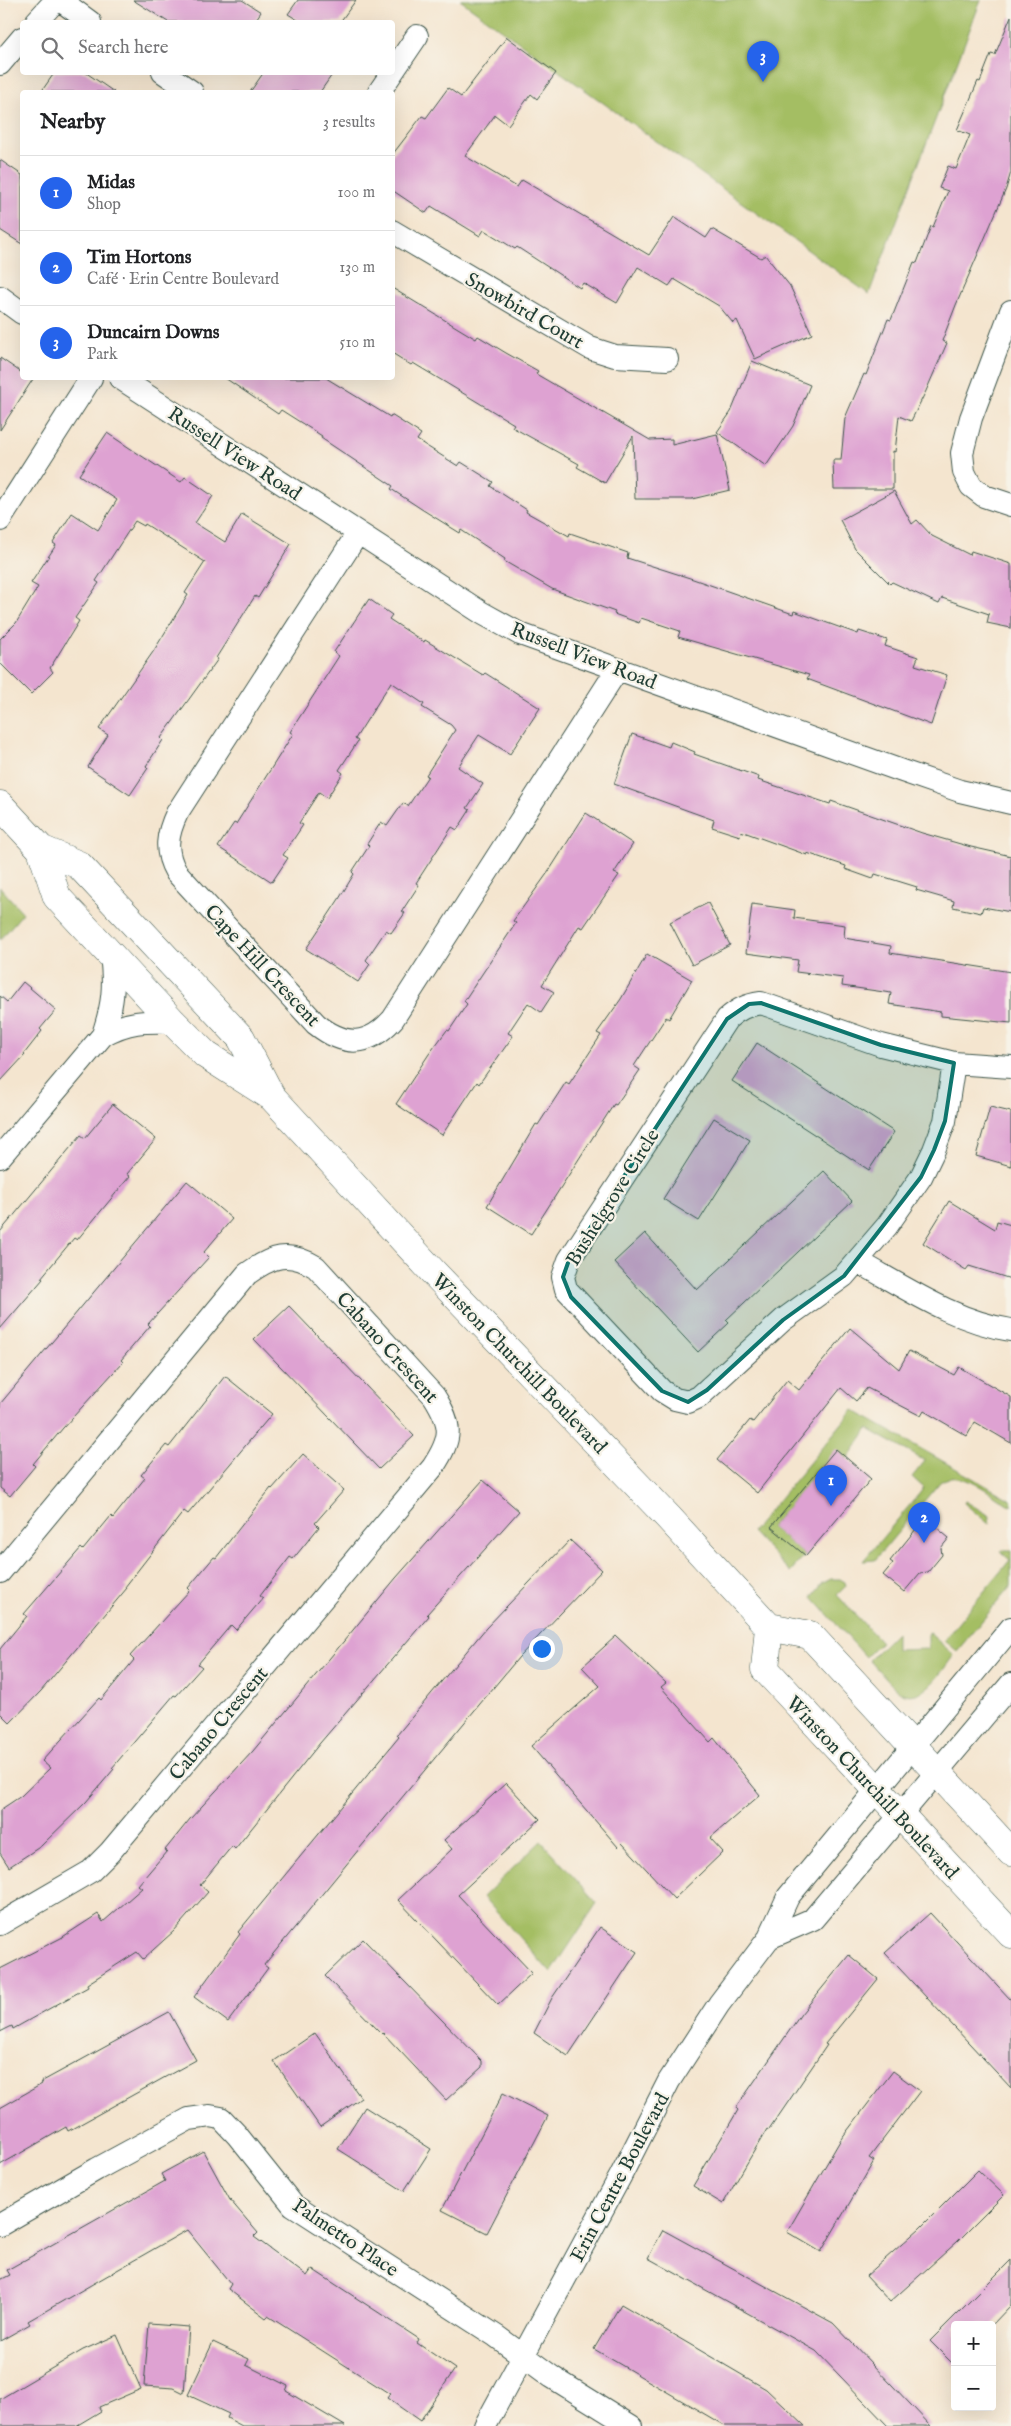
<!DOCTYPE html>
<html lang="en">
<head>
<meta charset="utf-8">
<style>
  body { margin:0; font-family:"IM FELL English",serif; background:#f6f6f6; color:#202124 }
  .controls { position:absolute; right:15px; bottom:15px; display:grid; overflow:hidden; border-radius:5px; box-shadow:0 5px 20px #0002 }
  .controls button { width:45px; height:45px; display:grid; place-items:center; padding:0; border:0; border-bottom:1px solid #e0e0e0; background:#fff; color:#202124; font:25px sans-serif }
  .you { position:absolute; left:541px; top:1648px; width:18px; height:18px; margin:-12px; border:4px solid #fff; border-radius:50%; background:#1a73e8; box-shadow:0 0 0 8px #1a73e833 }
  .badge { display:grid; place-items:center; width:32px; height:32px; border-radius:50%; background:#2563eb; color:#fff; font-size:16px; font-weight:700 }
  .pin { position:absolute; translate:-50% -41px; filter:drop-shadow(0 1px 2px #0008) }
  .pin::after { content:''; position:absolute; top:26px; width:18px; height:15px; background:inherit; clip-path:polygon(0 0,100% 0,50% 100%) }
  .list { margin:0; padding:0; list-style:none }
  h2 { display:flex; justify-content:space-between; align-items:center; height:65px; margin:0; padding:0 20px; font-size:21px }
  h2 small { font-size:16px; font-weight:400; color:#757577 }
  .list li { display:grid; grid-template-columns:32px 1fr auto; gap:15px; align-items:center; box-sizing:border-box; height:75px; padding:0 20px; border-top:1px solid #e0e0e0 }
  .list b { display:block; font-size:19px; white-space:nowrap }
  .list p { margin:0; font-size:16px; white-space:nowrap; color:#757577 }
  .list em { font-size:16px; font-style:normal; color:#757577 }
  .icon { flex:none; width:28px; height:28px; fill:none; stroke:currentColor; stroke-width:2; stroke-linecap:round; stroke-linejoin:round }
  .map { position:relative; flex:none; width:1011px; height:2426px; overflow:hidden }
  .search { position:absolute; background:#fff; box-shadow:0 5px 20px #0002; left:20px; top:20px; width:375px; height:55px; display:flex; align-items:center; gap:12px; box-sizing:border-box; padding:0 18px; border-radius:5px; color:#757577; font-size:19px }
  .panel { position:absolute; background:#fff; box-shadow:0 5px 20px #0002; left:20px; top:90px; width:375px; height:290px; border-radius:5px }
  .map>svg:first-child { display:block }
  .green { fill:#a4be64; stroke:#627e4c }
  .building { fill:#dea2d2 }
  .lines { fill:none; stroke-linecap:round; stroke-linejoin:round }
  .minor-casing { stroke:#3f564b; stroke-width:24 }
  .major-casing { stroke:#3f564b; stroke-width:29 }
  .minor { stroke:#fff; stroke-width:22 }
  .major { stroke:#fff; stroke-width:28 }
  .marked { fill:#0f766e; fill-opacity:0.2; stroke:#0f766e; stroke-width:4; stroke-linejoin:round }
  .labels { text-anchor:middle; stroke-width:4.5; stroke-linejoin:round; paint-order:stroke }
  .street-label { font-size:20px; fill:#1f3d34; stroke:#f7f3e8 }
</style>
</head>
<body>
<div class="map">
<svg width="1011" height="2426" viewBox="0 0 1011 2426">
  <rect width="100%" height="100%" fill="#f7f3e8"/>
  <filter id="ink" filterUnits="userSpaceOnUse"><feTurbulence type="fractalNoise" baseFrequency=".02" numOctaves="2"/><feDisplacementMap in="SourceGraphic" scale="10" xChannelSelector="R" yChannelSelector="G"/><feConvolveMatrix kernelMatrix="1 2 1 2 8 2 1 2 1" color-interpolation-filters="sRGB"/></filter>
  <filter id="wash" filterUnits="userSpaceOnUse"><feTurbulence type="fractalNoise" baseFrequency=".0096" numOctaves="4" result="noise"/><feDisplacementMap in="SourceGraphic" scale="20" xChannelSelector="R" yChannelSelector="G"/><feGaussianBlur stdDeviation="1.12" result="paint"/><feColorMatrix in="noise" values="0 0 0 0 0 0 0 0 0 0 0 0 0 0 0 0 0 1.4 0 .05"/><feComposite in="paint" operator="in"/></filter>
  <g filter="url(#wash)">
    <rect width="100%" height="100%" fill="#f4e5cf"/>
    <path class="green" d="M460,0H981L869,294Z
      M0,887L23,913L0,940Z
      M853,1410L1011,1500V1506C992,1495 961,1467 940,1482L875,1560L863,1561L924,1488L912,1477L925,1461L868,1429L847,1459L836,1450L771,1527L805,1555L790,1572L752,1532Z
      M965,1501L990,1516L989,1524L964,1503Z
      M1005,1550H1011V1586L957,1651L944,1640L1010,1560L1001,1552Z
      M831,1579H840L845,1582L846,1586L837,1595L881,1642L866,1657L812,1597L823,1583Z
      M928,1632L954,1655C943,1669 922,1707 899,1691C888,1683 879,1670 869,1660L896,1633V1650L928,1649Z
      M541,1841L597,1903L551,1973L483,1897Z"/>
    <g id="blocks">
      <path class="building" d="M133,0H242L261,12L254,22H168Z
        M298,0H356L340,22H301L288,14Z
        M1011,16V172L1006,189L956,305L942,341L947,343L926,391L911,421L899,416L895,452L893,451V489H834L833,460H841L845,418L864,374L866,375L888,319L891,320L914,262L917,263L931,226L933,227L948,191L939,188L948,166L956,169L970,135L957,130L978,81L980,82L991,54L995,55Z
        M507,37L556,73L537,99L531,94L508,125L495,115L465,156L517,187L522,180L649,255L674,217L706,238L712,229L761,258L765,255L790,286L812,334L755,359L737,320L733,323L719,306L674,279L669,286L638,267L617,303L583,283L580,288L517,247L515,249L484,230L480,236L431,206L426,213L392,190V155L399,146L422,116L426,118L448,88L461,97Z
        M55,72H85L114,92H41Z
        M264,72H334L320,92H250Z
        M0,160L22,175V244L0,230Z
        M392,288L476,339L478,336L506,353L538,371L536,374L650,440L672,439V445L717,434L730,490L692,499H635L633,436L605,483L577,467L579,464L512,427L514,424L413,363L411,365L392,353Z
        M0,358L22,373V378L33,379L0,430Z
        M752,361L810,385L793,426L766,466L717,432L731,412Z
        M225,378H326L390,417L391,415L421,434L417,440L458,466L461,462L493,482L490,486L527,510L526,512L569,536L570,533L628,553L627,558L693,579L793,614L794,611L858,634L859,631L887,640L885,646L918,657L915,665L947,675L931,725L807,679L809,675L678,637L680,631L641,618L639,623L614,614L615,612L552,589L504,561L505,559L461,530L460,533L423,510L391,489L393,486L321,438L322,436L281,410L278,414Z
        M107,433L181,482L185,477L213,496L195,523L225,542L242,514L291,544L258,598L255,596L216,658L218,659L161,738L163,740L146,766L148,768L130,795L88,767L108,735L99,729L153,652L188,595L185,593L205,562L145,524L144,526L135,521L96,581L99,583L75,618L79,621L50,668L53,672L31,694L0,663V639L16,623L38,587L31,583L56,545L53,543L72,513L98,530L117,500L79,475Z
        M894,491L912,524L917,520L932,536L970,555L971,551L1011,564V628L987,623L989,614L942,598L939,604L892,582L890,584L855,549L840,520Z
        M369,599L392,615L389,619L424,642L425,640L483,675L485,673L540,708L510,754L479,735L458,767L483,784L467,808L470,810L457,830L452,827L416,883L419,885L402,911L405,913L391,933L386,930L366,960L370,964L358,982L306,949L339,899L354,874L352,872L369,846L367,844L381,822L387,826L403,803L408,806L428,776L426,775L455,730L451,725L422,707L424,704L391,682L355,739L358,741L339,770L343,773L327,798L319,792L299,823L303,825L283,855L288,858L272,882L218,847L234,823L236,824L293,734L290,732L339,656L334,652Z
        M632,734L669,747L671,742L695,752L694,754L759,777L758,780L830,804L831,801L922,833L971,847L1011,856V912L983,907L981,913L953,907L954,901L916,890L917,887L875,874L873,879L845,869L846,866L807,853V855L741,831L740,836L712,827L714,820L614,784Z
        M586,813L633,844L614,873L619,875L583,928L579,926L542,985L554,992L541,1012L528,1003L508,1033L513,1036L479,1084L477,1082L442,1135L396,1104L429,1054L447,1030L449,1031L467,1004L464,1001L516,923L513,921L549,871Z
        M708,903L730,945L692,965L670,922Z
        M752,904L795,910L794,918L845,925L844,938L891,946L890,953L1011,972V1023L941,1016V1012L889,1004L891,993L842,986L843,978L796,972L798,960L746,953Z
        M647,954L692,980L669,1019L666,1017L634,1066L640,1070L616,1105L614,1104L531,1234L487,1206L536,1124L538,1125L566,1082L569,1084L601,1035L597,1033L621,999Z
        M23,982L56,1010L40,1029L42,1031L24,1054L25,1055L0,1082V996L7,1002Z
        M757,1043L894,1132L869,1170L732,1081Z
        M113,1104L156,1139L127,1174L130,1176L77,1240L74,1238L41,1278L43,1279L0,1329V1232L81,1135L85,1138Z
        M990,1107L1011,1112V1166L976,1156Z
        M714,1118L750,1140L699,1221L663,1199Z
        M824,1171L852,1201L726,1320L729,1323L698,1352L614,1262L645,1233L697,1290Z
        M187,1181L232,1219L204,1252L209,1257L148,1324L150,1326L121,1360L123,1362L63,1428L33,1464L35,1466L10,1496L0,1488V1404Z
        M949,1201L995,1229L997,1221L1011,1225V1279L969,1266L966,1270L923,1243Z
        M289,1306L414,1436L379,1469L254,1339Z
        M850,1328L899,1369L909,1351L954,1375L959,1367L1011,1397V1443L975,1422L967,1436L924,1411L921,1416L867,1388L856,1401L841,1388L757,1493L717,1460L750,1420L753,1422L787,1380L799,1390Z
        M225,1376L272,1414L188,1514L184,1511L125,1587L127,1588L41,1691L10,1723L0,1713V1649L27,1616L24,1614L81,1548L83,1550L111,1516L113,1518L145,1478L141,1475L166,1445L169,1447Z
        M836,1449L871,1479L806,1556L771,1527Z
        M303,1454L344,1490L315,1523L319,1527L293,1559L290,1557L260,1596L263,1598L236,1630L231,1625L198,1664L202,1667L176,1696L174,1695L112,1768L114,1769L86,1802L41,1846L9,1867L0,1853V1810L21,1796L50,1768L42,1761L99,1698L101,1700L134,1660L130,1656L190,1590L188,1588L214,1557L216,1558L271,1488L272,1489Z
        M483,1480L519,1511L427,1614L429,1616L320,1743L235,1849L232,1846L200,1885L208,1892L174,1931L143,1959L137,1952L87,1984L88,1987L13,2029L12,2026L0,2032V1969L61,1938L98,1914L103,1922L142,1888L138,1885L167,1851L165,1850L190,1819L253,1751L396,1578Z
        M925,1518L949,1538L941,1548L942,1555L928,1572L920,1573L904,1592L883,1575L893,1563L890,1561Z
        M570,1540L602,1570L519,1657L355,1854L264,1965L268,1968L228,2022L194,1997L240,1934L238,1932L399,1737L397,1735L486,1628Z
        M616,1636L666,1683L661,1687L710,1742L714,1738L760,1795L710,1838L723,1852L674,1899L622,1843L618,1847L531,1746L600,1686L582,1667Z
        M506,1783L540,1819L458,1895L532,1973L498,2005L398,1900L452,1849L444,1840Z
        M930,1913L1011,2000V2088L885,1953Z
        M600,1927L637,1952L568,2056L534,2033L552,1998Z
        M363,1939L482,2061V2067L446,2100L383,2033L382,2034L325,1976Z
        M849,1955L878,1979L825,2044L827,2045L769,2130L767,2129L723,2204L693,2186L738,2110L736,2108L801,2014Z
        M169,2012L196,2060L68,2131L66,2127L0,2165V2108L42,2084L41,2082Z
        M315,2033L361,2098L320,2127L274,2061Z
        M893,2071L920,2091L869,2158L874,2161L821,2252L787,2232L841,2139Z
        M503,2093L548,2116L487,2233L442,2210Z
        M365,2107L431,2149L404,2191L338,2149Z
        M203,2151L230,2200L258,2233L254,2237L307,2276L312,2269L419,2339L417,2343L455,2369L420,2421L387,2398L390,2394L268,2316L266,2318L228,2289L231,2284L187,2230L28,2321L30,2324L0,2341V2280L10,2275L7,2270L165,2181L161,2174Z
        M978,2170L1004,2195L957,2242L890,2302L866,2276L920,2228Z
        M663,2230L833,2323L931,2426H888L816,2351L648,2258Z
        M1011,2260V2305L992,2325H955V2366L930,2341Z
        M621,2304L766,2389L805,2426H725L594,2349Z
        M149,2324L189,2327L184,2393L174,2388L144,2386Z
        M117,2335L141,2389L99,2407L101,2411L76,2426H0V2399L83,2350Z
        M213,2342L249,2359L246,2365L288,2386L286,2391L345,2426H242L227,2418L229,2414L188,2395Z"/>
    </g>
  </g>
  <g filter="url(#ink)">
    <use href="#blocks" fill-opacity="0" stroke="#3f564b" stroke-width="1"/>
    <g class="lines">
      <defs>
        <path id="minor" d="M60,0L90,22
          M36,22L56,0
          M0,64L22,38
          M163,72L192,92
          M379,92L417,36
          M392,231L590,348L615,356L667,359
          M0,297L22,313
          M1011,311L971,418L962,453L964,472L971,486L984,496L1011,505
          M120,378L482,613L520,634L902,771L960,791L1011,803
          M0,520L91,378
          M358,533L177,813C167,834 164,851 176,872L316,1024C345,1047 368,1047 393,1019L617,670
          M103,1035C113,1004 115,987 111,954
          M954,1063L945,1121L934,1150L921,1177L887,1226L844,1276L783,1320L699,1397L688,1402L675,1399L662,1391L566,1289L563,1277L569,1260L727,1019C738,1009 747,1005 761,1003L881,1045L954,1063L1011,1067
          M0,1157L103,1035C128,1021 144,1021 173,1022
          M857,1261C906,1288 956,1322 1011,1330
          M0,1572L247,1274C272,1256 288,1250 316,1267L434,1396C453,1426 452,1438 433,1467L110,1852L91,1871L0,1924
          M769,1938L813,1919L1011,1684
          M0,2225L97,2169L189,2119L210,2116L221,2118L237,2135L293,2205L496,2336L552,2377L631,2426
          M485,2426L620,2177L669,2081L719,2004L769,1938L788,1897L1011,1628"/>
        <path id="major" d="M0,805L41,849L57,897L173,1022L206,1055L272,1097L434,1273L668,1517L769,1627L810,1635L1011,1852
          M41,849L79,865L241,1038L271,1096
          M769,1627L765,1669L1011,1934"/>
      </defs>
      <use href="#minor" class="minor-casing"/>
      <use href="#major" class="major-casing"/>
      <use href="#minor" class="minor"/>
      <use href="#major" class="major"/>
    </g>
  </g>
  <path class="marked" d="M761,1003L881,1045L954,1063L945,1121L934,1150L921,1177L844,1276L783,1320L707,1390L688,1402L662,1391L571,1297L563,1277L569,1260L727,1019L749,1004Z"/>
  <g class="labels">
    <g class="street-label">
      <text transform="translate(525 310) rotate(30)" y="7">Snowbird Court</text>
      <text transform="translate(235 453) rotate(33)" y="7">Russell View Road</text>
      <text transform="translate(584 655) rotate(21)" y="7">Russell View Road</text>
      <text transform="translate(263 965) rotate(47)" y="7">Cape Hill Crescent</text>
      <text transform="translate(612 1197) rotate(-58)" y="7">Bushelgrove Circle</text>
      <text transform="translate(388 1347) rotate(48)" y="7">Cabano Crescent</text>
      <text transform="translate(520 1363) rotate(46)" y="7">Winston Churchill Boulevard</text>
      <text transform="translate(218 1723) rotate(-50)" y="7">Cabano Crescent</text>
      <text transform="translate(873 1787) rotate(47)" y="7">Winston Churchill Boulevard</text>
      <text transform="translate(619 2177) rotate(-62)" y="7">Erin Centre Boulevard</text>
      <text transform="translate(346 2237) rotate(34)" y="7">Palmetto Place</text>
    </g>
  </g>
</svg>
<div class="controls">
<button>+</button>
<button>−</button>
</div>
<div class="you"></div>
<div class="pin badge" style="left:831px;top:1506px">1</div>
<div class="pin badge" style="left:924px;top:1543px">2</div>
<div class="pin badge" style="left:763px;top:82px">3</div>
<div class="search"><svg class="icon" aria-label="search" viewBox="0 0 24 24"><circle cx="10" cy="10" r="6"/><path d="M15 15l6 6"/></svg>Search here</div>
<section class="panel">
<h2>Nearby<small>3 results</small></h2>
<ul class="list">
<li><span class="badge">1</span><div><b>Midas</b><p>Shop</p></div><em>100 m</em></li>
<li><span class="badge">2</span><div><b>Tim Hortons</b><p>Café · Erin Centre Boulevard</p></div><em>130 m</em></li>
<li><span class="badge">3</span><div><b>Duncairn Downs</b><p>Park</p></div><em>510 m</em></li>
</ul>
</section>
</div>
</body>
</html>
